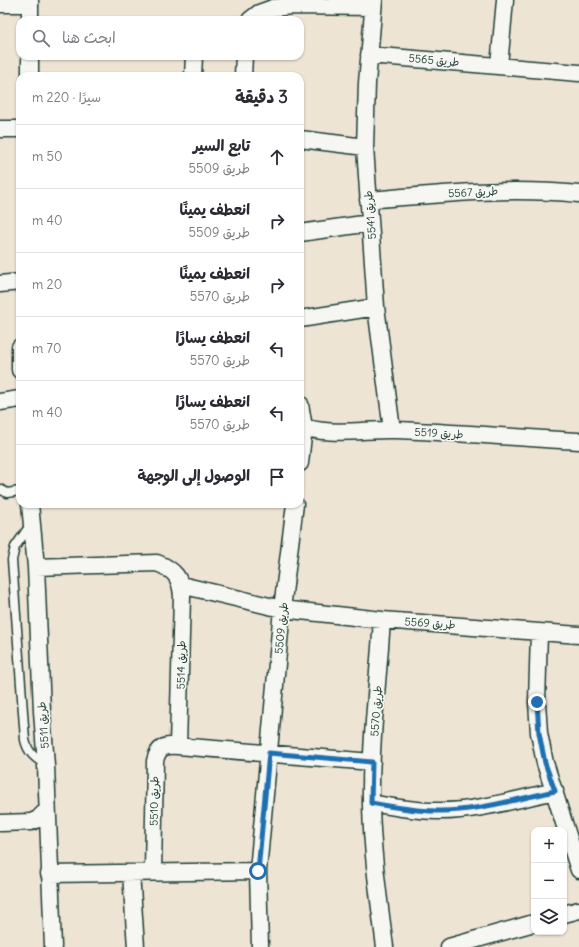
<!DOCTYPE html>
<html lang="ar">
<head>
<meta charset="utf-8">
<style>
  body { margin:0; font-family:Delius,"Playpen Sans Arabic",sans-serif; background:#f2f2f3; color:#2b2b33; direction:rtl }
  .controls { position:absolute; right:12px; bottom:12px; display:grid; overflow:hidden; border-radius:8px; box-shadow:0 1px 3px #0004 }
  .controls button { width:36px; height:36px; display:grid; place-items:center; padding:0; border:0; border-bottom:1px solid #e1e1e2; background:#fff; color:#2b2b33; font:20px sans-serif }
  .stop { position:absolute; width:12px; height:12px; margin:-9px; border:3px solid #1f6fb2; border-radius:50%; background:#fff }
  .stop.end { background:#1f6fb2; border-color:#fff; box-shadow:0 1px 4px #0008 }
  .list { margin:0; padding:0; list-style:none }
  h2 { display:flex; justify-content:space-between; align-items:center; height:52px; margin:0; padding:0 16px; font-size:17px }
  h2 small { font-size:13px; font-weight:400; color:#7c7c81 }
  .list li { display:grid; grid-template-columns:26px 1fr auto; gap:12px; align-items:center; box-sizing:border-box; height:64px; padding:0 16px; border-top:1px solid #e1e1e2 }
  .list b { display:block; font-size:15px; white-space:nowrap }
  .list p { margin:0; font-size:13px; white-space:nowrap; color:#7c7c81 }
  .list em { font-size:13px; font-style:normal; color:#7c7c81 }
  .icon { flex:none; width:22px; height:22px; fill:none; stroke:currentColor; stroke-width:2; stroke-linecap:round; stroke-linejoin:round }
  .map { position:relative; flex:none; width:579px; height:947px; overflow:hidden; direction:ltr }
  .search { position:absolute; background:#fff; box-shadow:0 1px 3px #0004; left:16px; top:16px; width:288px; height:44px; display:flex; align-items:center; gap:10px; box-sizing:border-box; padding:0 14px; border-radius:12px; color:#7c7c81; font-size:15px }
  .panel { position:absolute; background:#fff; box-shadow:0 1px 3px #0004; left:16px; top:72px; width:288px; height:436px; border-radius:12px; direction:rtl }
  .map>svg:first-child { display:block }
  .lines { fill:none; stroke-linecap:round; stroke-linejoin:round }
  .lane-casing { stroke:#1f3d34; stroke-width:11 }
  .street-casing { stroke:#1f3d34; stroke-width:19 }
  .lane { stroke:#f6f6f2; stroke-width:8 }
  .street { stroke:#f6f6f2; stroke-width:16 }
  .route { stroke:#1f6fb2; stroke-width:5 }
  .labels { text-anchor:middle; stroke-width:3.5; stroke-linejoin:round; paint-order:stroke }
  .street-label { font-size:11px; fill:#1f3d34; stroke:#f6f6f2 }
</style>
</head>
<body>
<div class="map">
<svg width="579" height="947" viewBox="0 0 579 947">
  <rect width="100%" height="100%" fill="#ede4d4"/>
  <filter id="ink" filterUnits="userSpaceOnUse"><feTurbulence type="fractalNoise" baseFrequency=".025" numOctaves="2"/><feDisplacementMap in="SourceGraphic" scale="8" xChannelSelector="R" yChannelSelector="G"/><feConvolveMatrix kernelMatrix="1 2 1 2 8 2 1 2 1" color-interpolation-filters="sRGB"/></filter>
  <g filter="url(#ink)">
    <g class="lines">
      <defs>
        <path id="lane" d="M0,489L7,493L20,491
          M31,524L15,547L12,560L25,740C28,753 35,758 46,765"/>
        <path id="street" d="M374,0L367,83L365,147L376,307L392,430
          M0,4H30
          M30,20V0
          M250,20L259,13L273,8L291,6L373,7
          M369,55L579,73
          M499,66L505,0
          M30,76V56
          M193,76L194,56
          M243,76L244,56
          M0,129H20
          M300,139L365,147
          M368,200C440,194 507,187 579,194
          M300,233L370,223
          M0,284L20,282
          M300,319L376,307
          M20,347V370
          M0,402L20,399
          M300,404L304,427L300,463
          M300,425C324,437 366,429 394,430C455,432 517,438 579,441
          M30,504L36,567L42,711L46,766L53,947
          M36,567L157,563C175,570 181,578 182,597L178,746
          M181,585L282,609L382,620L579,635
          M382,620C378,681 370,744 371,805C372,853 379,900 385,947
          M539,632L537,702L539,733L545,763L579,870
          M371,803C393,807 414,811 436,811C475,812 517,799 555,791
          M0,823L31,822L38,819L47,810
          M153,872L155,761C158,747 165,745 178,746L372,762
          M131,873L136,947
          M49,874L258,871
          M564,914L579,910
          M260,947L258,871L282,609L295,504
          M449,947L534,923"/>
      </defs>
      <use href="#lane" class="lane-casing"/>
      <use href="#street" class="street-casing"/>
      <use href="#lane" class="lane"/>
      <use href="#street" class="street"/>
    </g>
  </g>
  <g class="lines" filter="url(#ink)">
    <path class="route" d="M258,871L269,753L372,762L371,803C393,807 414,811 436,811C475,812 517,799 555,791L545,763L539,733L537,702"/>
  </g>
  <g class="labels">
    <g class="street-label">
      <text transform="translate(434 60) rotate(5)" y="4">طريق 5565</text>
      <text transform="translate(473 192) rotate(-3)" y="4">طريق 5567</text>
      <text transform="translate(370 215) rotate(-95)" y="4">طريق 5541</text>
      <text transform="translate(439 433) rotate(3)" y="4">طريق 5519</text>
      <text transform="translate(430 623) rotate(4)" y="4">طريق 5569</text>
      <text transform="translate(281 628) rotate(-84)" y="4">طريق 5509</text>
      <text transform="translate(181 665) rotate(-89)" y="4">طريق 5514</text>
      <text transform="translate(376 711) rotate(-86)" y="4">طريق 5570</text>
      <text transform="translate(43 725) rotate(-94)" y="4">طريق 5511</text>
      <text transform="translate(154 801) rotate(-89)" y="4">طريق 5510</text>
    </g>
  </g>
</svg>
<div class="controls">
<button>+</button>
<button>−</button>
<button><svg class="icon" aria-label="layers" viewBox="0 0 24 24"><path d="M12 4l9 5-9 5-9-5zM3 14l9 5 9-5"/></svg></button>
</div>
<div class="stop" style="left:258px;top:871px"></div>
<div class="stop end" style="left:537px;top:702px"></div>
<div class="search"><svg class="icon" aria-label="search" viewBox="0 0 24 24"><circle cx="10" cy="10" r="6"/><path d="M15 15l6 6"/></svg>ابحث هنا</div>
<section class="panel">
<h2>3 دقيقة<small>سيرًا · 220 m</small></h2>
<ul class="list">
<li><svg class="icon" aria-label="ahead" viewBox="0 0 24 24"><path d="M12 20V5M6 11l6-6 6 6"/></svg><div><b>تابع السير</b><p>طريق 5509</p></div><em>50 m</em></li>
<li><svg class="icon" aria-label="right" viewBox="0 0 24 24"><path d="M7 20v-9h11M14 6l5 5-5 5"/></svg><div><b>انعطف يمينًا</b><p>طريق 5509</p></div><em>40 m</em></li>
<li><svg class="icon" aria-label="right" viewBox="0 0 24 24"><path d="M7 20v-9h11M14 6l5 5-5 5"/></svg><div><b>انعطف يمينًا</b><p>طريق 5570</p></div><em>20 m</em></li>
<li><svg class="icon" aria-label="left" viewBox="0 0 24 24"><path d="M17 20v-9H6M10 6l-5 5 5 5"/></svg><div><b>انعطف يسارًا</b><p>طريق 5570</p></div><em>70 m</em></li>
<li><svg class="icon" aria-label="left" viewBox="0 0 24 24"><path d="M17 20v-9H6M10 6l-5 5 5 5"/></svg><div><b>انعطف يسارًا</b><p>طريق 5570</p></div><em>40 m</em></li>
<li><svg class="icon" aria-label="arrive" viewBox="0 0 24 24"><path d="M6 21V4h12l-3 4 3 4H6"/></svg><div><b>الوصول إلى الوجهة</b></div></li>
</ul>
</section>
</div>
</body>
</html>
